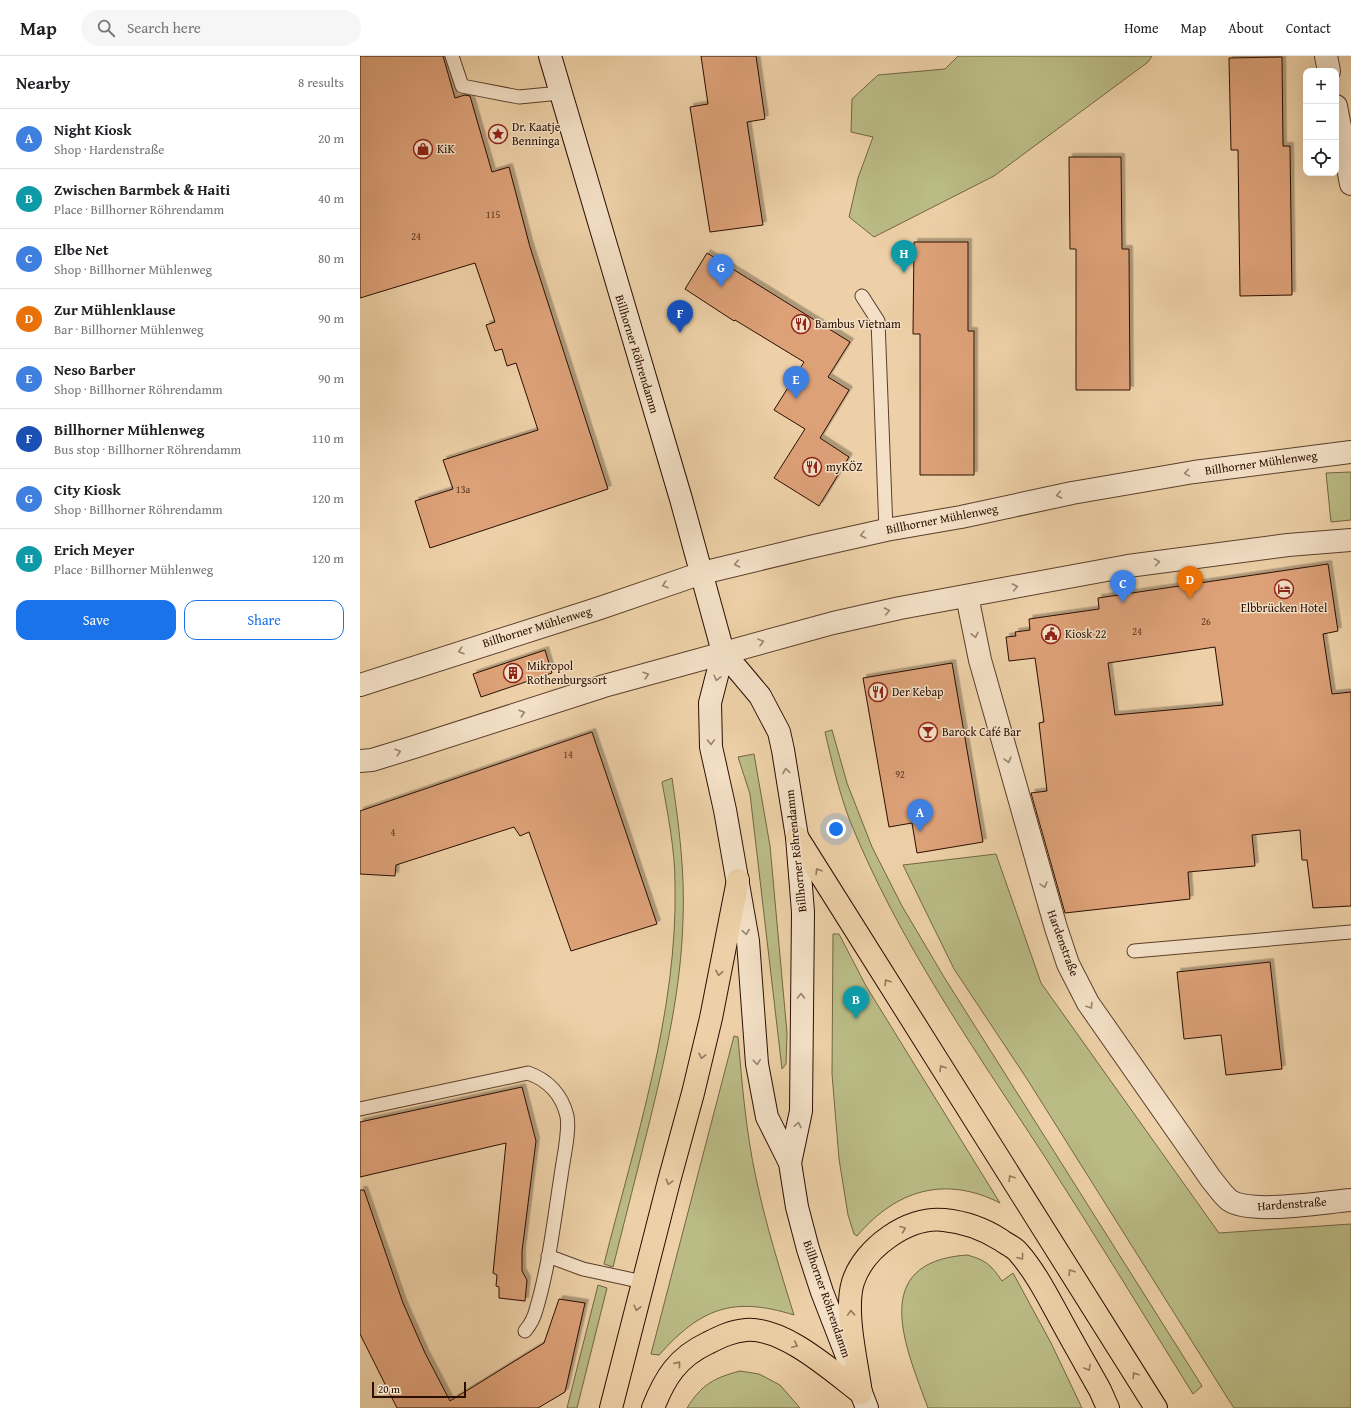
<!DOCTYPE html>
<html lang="en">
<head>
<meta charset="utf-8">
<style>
  body { margin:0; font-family:"Gentium Book Plus",serif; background:#f6f6f6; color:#202124 }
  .controls { position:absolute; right:12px; top:12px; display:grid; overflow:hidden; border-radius:8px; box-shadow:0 4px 16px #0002 }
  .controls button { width:36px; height:36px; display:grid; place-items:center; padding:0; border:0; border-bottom:1px solid #e0e0e0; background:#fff; color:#202124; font:20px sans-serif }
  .scale { position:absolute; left:12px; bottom:10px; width:94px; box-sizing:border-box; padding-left:4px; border:2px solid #2a0f02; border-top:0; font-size:11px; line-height:14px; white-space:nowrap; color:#2a0f02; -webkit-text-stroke:3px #f3e0c6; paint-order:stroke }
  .you { position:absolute; left:476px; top:773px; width:14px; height:14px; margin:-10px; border:3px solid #fff; border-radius:50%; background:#1a73e8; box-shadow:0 0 0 6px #1a73e833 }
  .badge { display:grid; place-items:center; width:26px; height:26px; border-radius:50%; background:#1a73e8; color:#fff; font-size:13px; font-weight:700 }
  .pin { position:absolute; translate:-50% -33px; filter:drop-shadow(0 1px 2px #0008) }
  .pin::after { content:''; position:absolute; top:21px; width:14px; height:12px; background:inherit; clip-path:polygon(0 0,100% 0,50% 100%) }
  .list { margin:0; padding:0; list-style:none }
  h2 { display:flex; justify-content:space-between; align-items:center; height:52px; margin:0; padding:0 16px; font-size:17px }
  h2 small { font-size:13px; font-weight:400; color:#757577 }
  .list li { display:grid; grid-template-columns:26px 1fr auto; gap:12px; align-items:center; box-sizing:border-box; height:60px; padding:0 16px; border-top:1px solid #e0e0e0 }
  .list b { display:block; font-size:15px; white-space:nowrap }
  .list p { margin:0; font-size:13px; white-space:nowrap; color:#757577 }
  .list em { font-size:13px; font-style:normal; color:#757577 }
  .actions { display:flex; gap:8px; padding:12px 16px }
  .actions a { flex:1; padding:9px 0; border:1px solid #1a73e8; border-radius:12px; text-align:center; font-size:14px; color:#1a73e8 }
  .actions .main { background:#1a73e8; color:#fff }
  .icon { flex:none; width:22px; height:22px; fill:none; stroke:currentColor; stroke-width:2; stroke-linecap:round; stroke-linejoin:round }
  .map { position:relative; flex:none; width:991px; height:1352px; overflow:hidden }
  header { display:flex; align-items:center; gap:24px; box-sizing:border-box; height:56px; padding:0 20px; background:#fff; border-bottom:1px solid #e0e0e0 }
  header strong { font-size:19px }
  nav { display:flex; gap:22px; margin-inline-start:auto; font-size:14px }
  .search { width:280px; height:36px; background:#f6f6f6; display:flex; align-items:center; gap:10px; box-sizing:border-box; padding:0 14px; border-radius:22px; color:#757577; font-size:15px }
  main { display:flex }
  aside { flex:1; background:#fff }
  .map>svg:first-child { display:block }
  .green { fill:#babb85; stroke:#726544 }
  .building { fill:#dda178; stroke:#2a0f02; fill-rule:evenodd; filter:url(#shadow) }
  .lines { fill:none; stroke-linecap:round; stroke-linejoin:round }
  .lane-casing { stroke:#5b3f2b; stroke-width:15 }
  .street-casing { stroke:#5b3f2b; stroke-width:24 }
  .secondary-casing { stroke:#2a0f02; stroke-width:24 }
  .primary-casing { stroke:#2a0f02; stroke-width:24 }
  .highway-casing { stroke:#2a0f02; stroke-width:24 }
  .lane { stroke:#f3e0c6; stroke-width:13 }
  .street { stroke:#f3e0c6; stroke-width:22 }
  .secondary { stroke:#f3e0c6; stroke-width:22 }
  .primary { stroke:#edd0a7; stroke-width:22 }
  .highway { stroke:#edd0a7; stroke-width:22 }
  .oneway { stroke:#99826e }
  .oneway2 { stroke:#95795d }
  .labels { text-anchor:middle; stroke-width:3; stroke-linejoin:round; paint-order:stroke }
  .number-label { font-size:10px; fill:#573420 }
  .poi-label { font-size:12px; fill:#2a0f02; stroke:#f3e0c6; text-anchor:start }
  .street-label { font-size:12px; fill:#2a0f02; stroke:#f3e0c6 }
</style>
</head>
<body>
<header>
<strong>Map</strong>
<div class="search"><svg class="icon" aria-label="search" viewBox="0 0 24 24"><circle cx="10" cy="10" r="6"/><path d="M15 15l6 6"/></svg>Search here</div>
<nav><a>Home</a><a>Map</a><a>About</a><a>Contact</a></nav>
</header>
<main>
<aside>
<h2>Nearby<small>8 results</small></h2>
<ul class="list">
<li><span class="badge" style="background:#3f7fe0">A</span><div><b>Night Kiosk</b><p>Shop · Hardenstraße</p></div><em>20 m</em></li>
<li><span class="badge" style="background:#0f9aa8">B</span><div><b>Zwischen Barmbek &amp; Haiti</b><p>Place · Billhorner Röhrendamm</p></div><em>40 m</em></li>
<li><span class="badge" style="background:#3f7fe0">C</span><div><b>Elbe Net</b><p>Shop · Billhorner Mühlenweg</p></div><em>80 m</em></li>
<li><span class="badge" style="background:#e8710a">D</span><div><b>Zur Mühlenklause</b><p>Bar · Billhorner Mühlenweg</p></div><em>90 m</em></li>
<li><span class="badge" style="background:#3f7fe0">E</span><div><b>Neso Barber</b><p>Shop · Billhorner Röhrendamm</p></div><em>90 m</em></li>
<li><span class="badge" style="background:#1a4fb4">F</span><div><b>Billhorner Mühlenweg</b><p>Bus stop · Billhorner Röhrendamm</p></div><em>110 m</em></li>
<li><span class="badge" style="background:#3f7fe0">G</span><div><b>City Kiosk</b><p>Shop · Billhorner Röhrendamm</p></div><em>120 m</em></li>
<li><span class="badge" style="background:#0f9aa8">H</span><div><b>Erich Meyer</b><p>Place · Billhorner Mühlenweg</p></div><em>120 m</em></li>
</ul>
<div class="actions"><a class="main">Save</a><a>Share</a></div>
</aside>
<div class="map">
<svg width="991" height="1352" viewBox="0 0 991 1352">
  <defs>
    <filter id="shadow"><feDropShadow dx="3.5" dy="-3.5" stdDeviation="0" flood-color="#0004"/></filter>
  </defs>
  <rect width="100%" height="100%" fill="#edd0a7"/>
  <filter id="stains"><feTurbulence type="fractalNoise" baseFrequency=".005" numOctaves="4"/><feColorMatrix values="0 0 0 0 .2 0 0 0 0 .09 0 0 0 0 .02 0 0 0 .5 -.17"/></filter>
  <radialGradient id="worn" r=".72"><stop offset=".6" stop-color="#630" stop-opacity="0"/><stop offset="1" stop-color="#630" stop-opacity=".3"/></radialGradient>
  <path class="green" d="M598,0H792L788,6L634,120L514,181L489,161L498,122L513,81L491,76L492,43L518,19L585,13Z
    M991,416V464L971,466L966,417Z
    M472,674L487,727L512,791L542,850L584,921L842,1330L833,1338C783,1258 734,1177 683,1098C613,991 538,884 490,765C479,736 472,706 465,676Z
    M394,698L410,790L427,977L426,1008L422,1013L390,738L378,701Z
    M312,722C319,770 325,816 323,864C321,933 306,998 290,1064C278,1113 265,1162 253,1211L244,1208C275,1085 318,956 315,828C315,794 308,759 302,726Z
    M636,798L681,927L859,1177L991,1168V1352H874L870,1346L667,1023L594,913L543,809Z
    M473,878H479L506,930L640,1147C585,1119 536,1134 497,1180L494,1178L488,1159L479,1103L472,1018Z
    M374,980L378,981C382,1028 386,1076 396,1122C406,1169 420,1214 434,1259C373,1240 341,1252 299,1299L291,1298Z
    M607,1199C626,1204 631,1209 642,1225L653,1217L691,1287L722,1352H568C546,1292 507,1206 607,1199Z
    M238,1229L247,1232L217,1352H207Z
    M380,1315L399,1318L420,1329L440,1352H327C342,1328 354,1322 380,1315Z"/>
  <path class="building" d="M0,0H83L95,42L105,39L110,40L132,116L149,111L170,191L248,433L70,492L55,445L93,433L83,404L178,374L156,307L147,310L142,293L135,295L126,269L135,266L115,207L0,242Z
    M341,0H396L405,63L387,66L403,169L350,176L330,51L348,48Z
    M922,1L923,90H930L932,239L880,240L878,94H871L869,2Z
    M709,101H761L762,193H769L770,334H716V193H710Z
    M554,186H608V275H614V419H560V278H553Z
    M347,197L490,286L468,321L489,334L460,382L489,401L459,450L414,422L445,373L414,354L444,306L375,264L374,265L325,233Z
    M968,508L978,575L963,578L972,638L991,636V850L953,852L947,804H942L940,774L892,779L895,810L828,816L830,843L705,857L671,737L687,735L679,667L684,666L675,602L649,605L646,581L656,580L655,576L670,574L669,563L739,553L738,542ZM855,591L863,649L755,659L748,607Z
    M185,594L192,617L121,641L113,618Z
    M592,607L623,786L557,797L552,767L529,771L503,622Z
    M232,676L297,868L211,895L169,776L160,780L154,771L36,809L35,820L0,818V755Z
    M910,906L922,1013L866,1019L861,979L824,983L817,916Z
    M162,1031L176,1085L162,1195V1215L167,1224L165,1245L139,1242V1231L136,1230L137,1219L133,1217L146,1087L0,1121V1066Z
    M0,1134H4L43,1247L65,1297L90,1345L184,1287L199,1243L225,1247L205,1336L178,1352H37L0,1278Z"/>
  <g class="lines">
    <defs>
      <path id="lane" d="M92,0L102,30L159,41L200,37
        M502,240L518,265L526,474
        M774,895L991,876
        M0,1053L168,1017C188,1024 202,1039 207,1060C210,1076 203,1103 201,1120C194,1164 189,1211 176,1254C174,1262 170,1269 165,1275
        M188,1200L223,1213L283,1226"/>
      <path id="street" d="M966,0L969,15
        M976,50L991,128
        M607,540L620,604L696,872L708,908L728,947L851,1123C857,1130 862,1138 869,1144C890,1159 964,1146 991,1144
        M0,629L240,552L342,517L450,491L526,474L601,461L712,437L834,416L991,396
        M0,705L12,704L51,692L244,630L473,567L540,552L768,510L928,489L991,484"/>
      <path id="secondary" d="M190,0L321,443L363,596L400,640L419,676L423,694L437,781L443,856L441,1055L430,1107
        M363,596L350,647L351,691L365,754L388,885L397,1008L407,1061L430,1107L437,1151L448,1193L462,1236L507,1352"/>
      <path id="primary" d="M501,1337C497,1307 484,1255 493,1226C504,1192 548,1160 584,1164C604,1166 624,1173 641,1184C646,1188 654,1191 658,1196C674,1214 686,1237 697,1257C711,1283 726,1309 740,1334L748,1352
        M251,1352L309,1125L333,1037L351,962L378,824
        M293,1352C305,1321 318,1301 348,1287C360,1281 372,1275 386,1274C424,1271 472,1315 501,1337"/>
      <path id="highway" d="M437,781L796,1352"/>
    </defs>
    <use href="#lane" class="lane-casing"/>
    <use href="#street" class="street-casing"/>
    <use href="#secondary" class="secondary-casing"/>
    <use href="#primary" class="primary-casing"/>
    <use href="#highway" class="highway-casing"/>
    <use href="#lane" class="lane"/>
    <use href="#street" class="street"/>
    <use href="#secondary" class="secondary"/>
    <use href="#primary" class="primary"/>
    <use href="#highway" class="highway"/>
  </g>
  <defs><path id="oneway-chevron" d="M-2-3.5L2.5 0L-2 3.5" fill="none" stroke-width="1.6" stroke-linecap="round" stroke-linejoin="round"/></defs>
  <g class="oneway">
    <use href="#oneway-chevron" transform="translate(827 417) rotate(171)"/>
    <use href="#oneway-chevron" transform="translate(699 439) rotate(169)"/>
    <use href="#oneway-chevron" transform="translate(503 479) rotate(166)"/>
    <use href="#oneway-chevron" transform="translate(797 506) rotate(-8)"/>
    <use href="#oneway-chevron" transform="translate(377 508) rotate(167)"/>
    <use href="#oneway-chevron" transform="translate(305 529) rotate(161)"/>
    <use href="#oneway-chevron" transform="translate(655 531) rotate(-11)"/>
    <use href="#oneway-chevron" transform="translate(527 555) rotate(-12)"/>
    <use href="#oneway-chevron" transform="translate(615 579) rotate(78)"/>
    <use href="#oneway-chevron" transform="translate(401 586) rotate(-15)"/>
    <use href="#oneway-chevron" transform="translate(101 595) rotate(162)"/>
    <use href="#oneway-chevron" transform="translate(286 619) rotate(-17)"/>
    <use href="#oneway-chevron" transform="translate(357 622) rotate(104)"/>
    <use href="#oneway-chevron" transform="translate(162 657) rotate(-18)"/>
    <use href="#oneway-chevron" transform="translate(351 686) rotate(88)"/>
    <use href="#oneway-chevron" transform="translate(38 696) rotate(-16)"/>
    <use href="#oneway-chevron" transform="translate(648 704) rotate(74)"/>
    <use href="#oneway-chevron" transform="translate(426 715) rotate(-99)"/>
    <use href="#oneway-chevron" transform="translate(684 829) rotate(74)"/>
    <use href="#oneway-chevron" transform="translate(386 876) rotate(81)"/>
    <use href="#oneway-chevron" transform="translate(441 940) rotate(-89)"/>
    <use href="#oneway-chevron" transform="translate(730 950) rotate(57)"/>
    <use href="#oneway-chevron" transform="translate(397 1006) rotate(84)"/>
    <use href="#oneway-chevron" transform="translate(438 1069) rotate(-78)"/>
  </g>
  <g class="oneway2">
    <use href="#oneway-chevron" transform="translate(458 815) rotate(-122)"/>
    <use href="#oneway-chevron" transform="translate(359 917) rotate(100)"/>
    <use href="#oneway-chevron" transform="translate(527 926) rotate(-122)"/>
    <use href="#oneway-chevron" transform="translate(342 1000) rotate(103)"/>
    <use href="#oneway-chevron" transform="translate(582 1012) rotate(-122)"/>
    <use href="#oneway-chevron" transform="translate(651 1122) rotate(-122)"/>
    <use href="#oneway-chevron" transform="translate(309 1126) rotate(105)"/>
    <use href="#oneway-chevron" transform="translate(543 1173) rotate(-22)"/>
    <use href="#oneway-chevron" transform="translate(661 1201) rotate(53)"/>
    <use href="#oneway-chevron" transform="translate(711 1216) rotate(-122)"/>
    <use href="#oneway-chevron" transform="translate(277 1252) rotate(104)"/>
    <use href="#oneway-chevron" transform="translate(491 1257) rotate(-92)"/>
    <use href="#oneway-chevron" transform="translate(435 1289) rotate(25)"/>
    <use href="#oneway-chevron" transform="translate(318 1308) rotate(-51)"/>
    <use href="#oneway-chevron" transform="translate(728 1312) rotate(61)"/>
    <use href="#oneway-chevron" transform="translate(775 1319) rotate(-122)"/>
  </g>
  <defs>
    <symbol id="sight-ring" viewBox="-11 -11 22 22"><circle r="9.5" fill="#f3e0c6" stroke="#8f2418" stroke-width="1.5"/><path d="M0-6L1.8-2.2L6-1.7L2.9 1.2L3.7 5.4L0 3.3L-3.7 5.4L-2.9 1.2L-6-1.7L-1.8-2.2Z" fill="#8f2418"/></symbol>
    <symbol id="shop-ring" viewBox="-11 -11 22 22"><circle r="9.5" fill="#f3e0c6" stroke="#8f2418" stroke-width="1.5"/><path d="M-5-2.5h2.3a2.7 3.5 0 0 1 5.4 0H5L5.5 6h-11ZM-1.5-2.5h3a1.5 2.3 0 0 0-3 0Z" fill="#8f2418"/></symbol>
    <symbol id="restaurant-ring" viewBox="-11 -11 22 22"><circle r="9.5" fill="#f3e0c6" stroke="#8f2418" stroke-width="1.5"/><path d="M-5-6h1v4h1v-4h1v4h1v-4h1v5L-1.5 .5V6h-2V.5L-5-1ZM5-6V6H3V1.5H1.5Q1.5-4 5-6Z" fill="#8f2418"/></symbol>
    <symbol id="hotel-ring" viewBox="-11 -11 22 22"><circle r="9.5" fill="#f3e0c6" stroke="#8f2418" stroke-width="1.5"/><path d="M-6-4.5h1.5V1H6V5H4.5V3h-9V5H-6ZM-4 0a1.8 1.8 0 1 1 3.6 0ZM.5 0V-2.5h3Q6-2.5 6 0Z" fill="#8f2418"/></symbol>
    <symbol id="civic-ring" viewBox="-11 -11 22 22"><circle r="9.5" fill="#f3e0c6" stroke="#8f2418" stroke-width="1.5"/><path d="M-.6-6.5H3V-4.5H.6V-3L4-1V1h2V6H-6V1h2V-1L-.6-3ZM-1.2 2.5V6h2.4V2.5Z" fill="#8f2418"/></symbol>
    <symbol id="building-ring" viewBox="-11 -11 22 22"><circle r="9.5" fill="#f3e0c6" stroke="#8f2418" stroke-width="1.5"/><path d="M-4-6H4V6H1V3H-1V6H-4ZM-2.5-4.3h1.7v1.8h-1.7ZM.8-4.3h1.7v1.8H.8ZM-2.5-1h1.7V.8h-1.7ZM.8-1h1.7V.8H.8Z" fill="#8f2418"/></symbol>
    <symbol id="bar-ring" viewBox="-11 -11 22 22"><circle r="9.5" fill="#f3e0c6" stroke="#8f2418" stroke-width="1.5"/><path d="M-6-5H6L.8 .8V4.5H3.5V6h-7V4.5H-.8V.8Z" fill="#8f2418"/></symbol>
  </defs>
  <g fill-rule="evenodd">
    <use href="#sight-ring" x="127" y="67" width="22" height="22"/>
    <use href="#shop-ring" x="52" y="82" width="22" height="22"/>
    <use href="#restaurant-ring" x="430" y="257" width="22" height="22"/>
    <use href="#restaurant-ring" x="441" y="400" width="22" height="22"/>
    <use href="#hotel-ring" x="913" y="522" width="22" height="22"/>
    <use href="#civic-ring" x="680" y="567" width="22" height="22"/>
    <use href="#building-ring" x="142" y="606" width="22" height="22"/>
    <use href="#restaurant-ring" x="507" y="625" width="22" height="22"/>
    <use href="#bar-ring" x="557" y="665" width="22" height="22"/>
  </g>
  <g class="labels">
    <g class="number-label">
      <text x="133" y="162">115</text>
      <text x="56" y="184">24</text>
      <text x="103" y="437">13a</text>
      <text x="846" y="569">26</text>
      <text x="777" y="579">24</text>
      <text x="208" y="702">14</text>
      <text x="540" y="722">92</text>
      <text x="33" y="780">4</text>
    </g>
    <g class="poi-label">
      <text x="152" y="75">Dr. Kaatje<tspan x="152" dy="14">Benninga</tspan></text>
      <text x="77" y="97">KiK</text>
      <text x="455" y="272">Bambus Vietnam</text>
      <text x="466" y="415">myKÖZ</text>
      <text x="924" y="556" text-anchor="middle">Elbbrücken Hotel</text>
      <text x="705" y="582">Kiosk 22</text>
      <text x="167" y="614">Mikropol<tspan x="167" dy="14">Rothenburgsort</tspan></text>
      <text x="532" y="640">Der Kebap</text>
      <text x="582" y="680">Barock Café Bar</text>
    </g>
    <g class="street-label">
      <text transform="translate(277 298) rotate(73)" y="4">Billhorner Röhrendamm</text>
      <text transform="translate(901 407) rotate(-8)" y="4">Billhorner Mühlenweg</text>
      <text transform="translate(582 463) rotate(-11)" y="4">Billhorner Mühlenweg</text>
      <text transform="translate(177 571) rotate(-17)" y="4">Billhorner Mühlenweg</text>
      <text transform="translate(436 795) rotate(-96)" y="4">Billhorner Röhrendamm</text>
      <text transform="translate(703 887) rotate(70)" y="4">Hardenstraße</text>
      <text transform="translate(932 1148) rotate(-4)" y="4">Hardenstraße</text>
      <text transform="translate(467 1243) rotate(71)" y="4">Billhorner Röhrendamm</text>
    </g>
  </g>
  <rect width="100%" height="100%" filter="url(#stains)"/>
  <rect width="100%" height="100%" fill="url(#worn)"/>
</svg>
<div class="controls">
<button>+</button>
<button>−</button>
<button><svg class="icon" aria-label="locate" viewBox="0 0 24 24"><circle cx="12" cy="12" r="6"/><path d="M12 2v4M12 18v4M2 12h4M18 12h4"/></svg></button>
</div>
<div class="scale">20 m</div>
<div class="you"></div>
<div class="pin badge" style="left:560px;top:776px;background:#3f7fe0">A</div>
<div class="pin badge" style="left:496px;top:963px;background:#0f9aa8">B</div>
<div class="pin badge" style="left:763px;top:547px;background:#3f7fe0">C</div>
<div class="pin badge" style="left:830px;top:543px;background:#e8710a">D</div>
<div class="pin badge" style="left:436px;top:343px;background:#3f7fe0">E</div>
<div class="pin badge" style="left:320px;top:277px;background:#1a4fb4">F</div>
<div class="pin badge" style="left:361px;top:231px;background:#3f7fe0">G</div>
<div class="pin badge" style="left:544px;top:217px;background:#0f9aa8">H</div>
</div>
</main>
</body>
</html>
